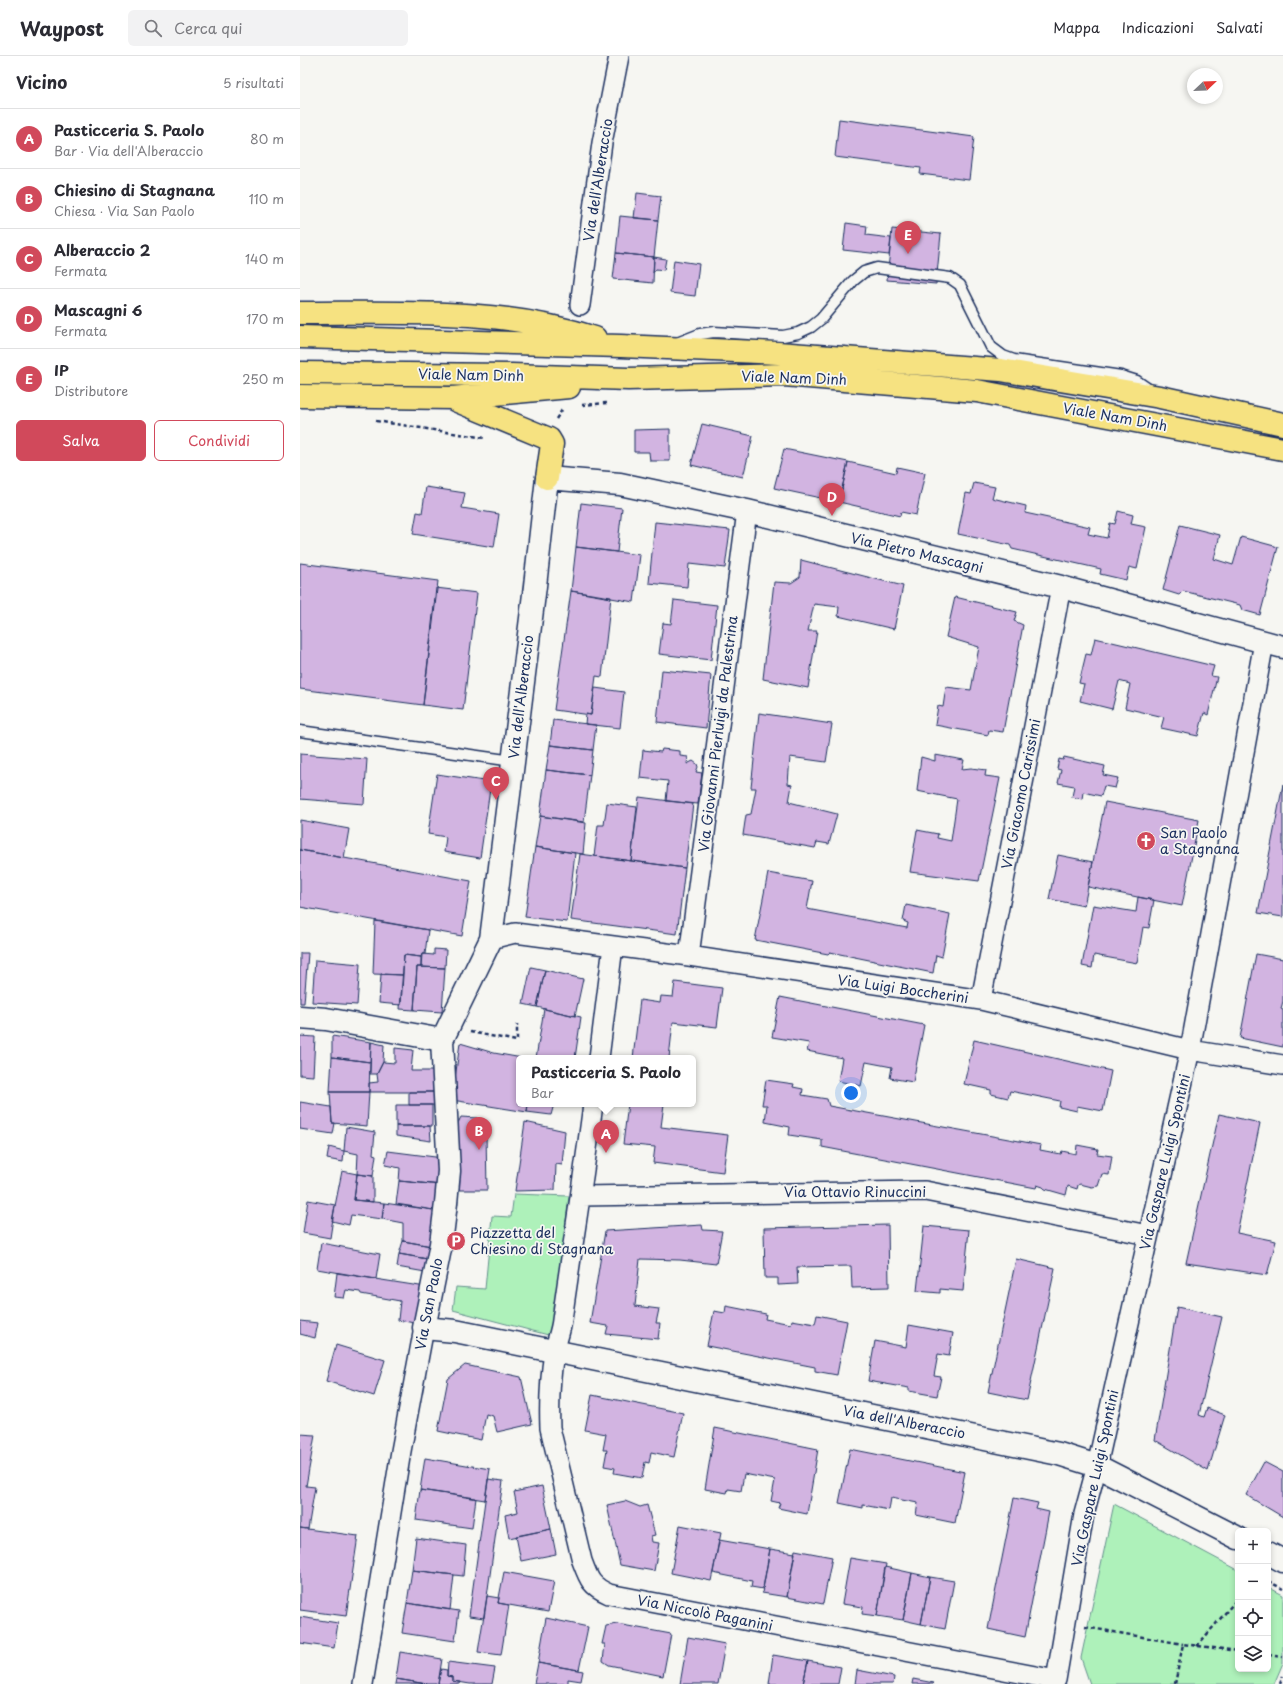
<!DOCTYPE html>
<html lang="it">
<head>
<meta charset="utf-8">
<style>
  body { margin:0; font-family:"Playpen Sans",sans-serif; background:#f2f2f3; color:#2b2b33 }
  .controls { position:absolute; right:12px; bottom:12px; display:grid; overflow:hidden; border-radius:6px; box-shadow:0 2px 6px #0003 }
  .controls button { width:36px; height:36px; display:grid; place-items:center; padding:0; border:0; border-bottom:1px solid #e1e1e2; background:#fff; color:#2b2b33; font:20px sans-serif }
  .compass { position:absolute; left:887px; top:12px; width:36px; height:36px; border-radius:50%; background:#fff; box-shadow:0 2px 6px #0003; rotate:67deg }
  .you { position:absolute; left:551px; top:1037px; width:14px; height:14px; margin:-10px; border:3px solid #fff; border-radius:50%; background:#1a73e8; box-shadow:0 0 0 6px #1a73e833 }
  .badge { display:grid; place-items:center; width:26px; height:26px; border-radius:50%; background:#d1495b; color:#fff; font-size:13px; font-weight:700 }
  .pin { position:absolute; translate:-50% -33px; filter:drop-shadow(0 1px 2px #0008) }
  .pin::after { content:''; position:absolute; top:21px; width:14px; height:12px; background:inherit; clip-path:polygon(0 0,100% 0,50% 100%) }
  .popup { position:absolute; left:216px; top:999px; width:180px; height:52px; box-sizing:border-box; display:grid; place-content:center; border-radius:6px; background:#fff; filter:drop-shadow(0 1px 3px #0005); font-size:13px; white-space:nowrap; color:#7c7c81 }
  .popup b { font-size:15px; color:#2b2b33 }
  .popup::after { content:''; position:absolute; left:50%; top:100%; margin-left:-8px; border:8px solid transparent; border-top-color:#fff }
  .list { margin:0; padding:0; list-style:none }
  h2 { display:flex; justify-content:space-between; align-items:center; height:52px; margin:0; padding:0 16px; font-size:17px }
  h2 small { font-size:13px; font-weight:400; color:#7c7c81 }
  .list li { display:grid; grid-template-columns:26px 1fr auto; gap:12px; align-items:center; box-sizing:border-box; height:60px; padding:0 16px; border-top:1px solid #e1e1e2 }
  .list b { display:block; font-size:15px; white-space:nowrap }
  .list p { margin:0; font-size:13px; white-space:nowrap; color:#7c7c81 }
  .list em { font-size:13px; font-style:normal; color:#7c7c81 }
  .actions { display:flex; gap:8px; padding:12px 16px }
  .actions a { flex:1; padding:9px 0; border:1px solid #d1495b; border-radius:6px; text-align:center; font-size:14px; color:#d1495b }
  .actions .main { background:#d1495b; color:#fff }
  .icon { flex:none; width:22px; height:22px; fill:none; stroke:currentColor; stroke-width:2; stroke-linecap:round; stroke-linejoin:round }
  .map { position:relative; flex:none; width:983px; height:1628px; overflow:hidden }
  header { display:flex; align-items:center; gap:24px; box-sizing:border-box; height:56px; padding:0 20px; background:#fff; border-bottom:1px solid #e1e1e2 }
  header strong { font-size:19px }
  nav { display:flex; gap:22px; margin-inline-start:auto; font-size:14px }
  .search { width:280px; height:36px; background:#f2f2f3; display:flex; align-items:center; gap:10px; box-sizing:border-box; padding:0 14px; border-radius:6px; color:#7c7c81; font-size:15px }
  main { display:flex }
  aside { flex:1; background:#fff }
  .map>svg:first-child { display:block }
  .green { fill:#aef1ba; stroke:#64908c }
  .building { fill:#d2b4e1; stroke:#1b2f5e }
  .lines { fill:none; stroke-linecap:round; stroke-linejoin:round }
  .service-casing { stroke:#1b2f5e; stroke-width:13 }
  .minor-casing { stroke:#1b2f5e; stroke-width:22 }
  .tertiary-casing { stroke:#1b2f5e; stroke-width:25 }
  .primary-casing { stroke:#1b2f5e; stroke-width:25 }
  .path { stroke:#1b2f5e; stroke-width:2.5; stroke-dasharray:4 3; stroke-linecap:butt }
  .service { stroke:#f6f6f2; stroke-width:10 }
  .minor { stroke:#f6f6f2; stroke-width:19 }
  .tertiary { stroke:#f6f6f2; stroke-width:22 }
  .primary { stroke:#f6e281; stroke-width:22 }
  .labels { text-anchor:middle; stroke-width:3.5; stroke-linejoin:round; paint-order:stroke }
  .street-label { font-size:14px; fill:#1b2f5e; stroke:#f6f6f2 }
  .poi-label { font-size:14px; fill:#1b2f5e; stroke:#f6f6f2; text-anchor:start }
</style>
</head>
<body>
<header>
<strong>Waypost</strong>
<div class="search"><svg class="icon" aria-label="search" viewBox="0 0 24 24"><circle cx="10" cy="10" r="6"/><path d="M15 15l6 6"/></svg>Cerca qui</div>
<nav><a>Mappa</a><a>Indicazioni</a><a>Salvati</a></nav>
</header>
<main>
<aside>
<h2>Vicino<small>5 risultati</small></h2>
<ul class="list">
<li><span class="badge">A</span><div><b>Pasticceria S. Paolo</b><p>Bar · Via dell'Alberaccio</p></div><em>80 m</em></li>
<li><span class="badge">B</span><div><b>Chiesino di Stagnana</b><p>Chiesa · Via San Paolo</p></div><em>110 m</em></li>
<li><span class="badge">C</span><div><b>Alberaccio 2</b><p>Fermata</p></div><em>140 m</em></li>
<li><span class="badge">D</span><div><b>Mascagni 6</b><p>Fermata</p></div><em>170 m</em></li>
<li><span class="badge">E</span><div><b>IP</b><p>Distributore</p></div><em>250 m</em></li>
</ul>
<div class="actions"><a class="main">Salva</a><a>Condividi</a></div>
</aside>
<div class="map">
<svg width="983" height="1628" viewBox="0 0 983 1628">
  <rect width="100%" height="100%" fill="#f6f6f2"/>
  <filter id="ink" filterUnits="userSpaceOnUse"><feTurbulence type="fractalNoise" baseFrequency=".025" numOctaves="2"/><feDisplacementMap in="SourceGraphic" scale="8" xChannelSelector="R" yChannelSelector="G"/><feConvolveMatrix kernelMatrix="1 2 1 2 8 2 1 2 1" color-interpolation-filters="sRGB"/></filter>
  <g filter="url(#ink)">
    <path class="green" d="M214,1138L269,1140L252,1280L153,1254L156,1231L185,1233L192,1160L211,1161Z
      M814,1448L938,1514V1613H968V1531L983,1539V1607L974,1628H790L781,1602Z"/>
    <path class="building" d="M539,63L674,81L669,124L620,118L621,112L535,101Z
      M337,137L361,140L358,164L334,162Z
      M320,160L358,164L354,201L316,197Z
      M546,167L567,170L566,179L591,182L589,199L543,194Z
      M592,173L641,178L636,228L587,224Z
      M316,197L354,201L353,227L313,223Z
      M354,201L366,203L364,214L356,213L353,217Z
      M374,204L399,208L395,240L370,237Z
      M402,368L453,380L443,421L391,409Z
      M370,373V405H350L349,396H334V374Z
      M484,393L548,406L539,446L474,432Z
      M548,406L596,417L597,411L625,417L616,459L601,456L600,460L539,446Z
      M674,427L695,431L692,442L726,450L725,457L790,471L788,478L807,482L810,467L815,468L818,455L833,459L831,468L846,471L837,513L829,511L826,524L800,518L801,513L712,493L710,489L658,478L666,437L671,438Z
      M126,431L165,437L162,452L199,458L194,491L113,478L117,456L122,457Z
      M281,447L322,452L317,496L276,491Z
      M355,466L430,474L425,512L389,508L387,531L349,527Z
      M880,469L920,479L914,503L933,509L941,481L978,491L960,559L942,554L940,549L883,535L879,539L863,534Z
      M276,491L340,499L334,546L271,535Z
      M501,504L603,530L594,573L538,560L539,551L514,548L508,575H517L508,632L463,623L474,526L491,527L500,521Z
      M0,507L138,525L123,649L0,633Z
      M136,532L177,537L163,654L123,649Z
      M271,535L311,541L302,621L296,620L291,659L254,654Z
      M655,541L717,556L714,565L723,569L703,676L689,674L688,679L635,669L638,650L643,651L646,631L671,634L679,591L646,581Z
      M374,544L417,549L411,604L359,598L363,567L371,568Z
      M795,582L914,610L911,620L917,621L908,659L904,657L898,680L861,672L864,661L825,652L830,628L819,625L812,653L780,645L784,628L779,627L786,598L791,599Z
      M362,614L411,619L406,672L357,666Z
      M295,632L324,636L320,672L285,668L286,658L291,659Z
      M459,657L532,668L526,706L490,701L488,728L492,729L489,746L537,758L529,788L517,786L515,792L443,779L446,759L451,758L456,732H451Z
      M253,664L296,669L293,694L250,689Z
      M250,689L293,694L290,719L246,714Z
      M362,693L380,695V700L388,701L387,708L393,705L397,708L398,711L396,716L402,717L398,748L366,745L368,725L340,722L343,694L361,696Z
      M0,698L67,703L64,748L0,743Z
      M635,699L664,704L662,713L671,712L686,714L685,720L700,722L679,825L610,816L617,774L638,778L637,782L651,785L657,743L617,735L621,701L635,705Z
      M764,701L805,710L803,719L818,722L815,732L804,730L801,740L783,736L782,743L772,741L774,730L758,727L761,714L757,713L759,703L763,704Z
      M246,714L290,719L284,766L240,760Z
      M137,718L191,726L180,802L144,796L146,781L128,778Z
      M983,728V861L958,857Z
      M339,741L393,748L385,812L331,805Z
      M805,746L899,764L882,850L788,831Z
      M307,747L337,751L331,805L294,800L298,769H304Z
      M240,760L286,767L283,798L235,791Z
      M0,764L49,773L44,802L0,794Z
      M235,791L275,797L267,866L225,861Z
      M0,794L171,825L162,880L0,851Z
      M280,798L385,812L377,878L271,864Z
      M758,799L793,806L784,850L749,843Z
      M468,817L512,825L507,853L607,872L608,867L603,865L606,849L650,858L642,901L636,899L633,917L530,896L528,898L455,884Z
      M838,841L854,844L849,872L843,871L837,907L794,899L792,912L782,910L793,849L836,856Z
      M75,865L128,874L125,898H122L121,901L104,899L103,919L73,918Z
      M134,893L146,894L145,912L121,911L122,898L134,899Z
      M0,897H8L4,947H0Z
      M956,898L983,903V945L981,953L983,954V991L940,982Z
      M104,899L121,901V911H117L114,954L100,953Z
      M15,904L60,908L57,949L12,946Z
      M117,911L145,912L142,956L114,954Z
      M231,911L245,914L237,951L223,948Z
      M245,914L283,923L275,960L237,951Z
      M81,918L103,919L101,949L79,947Z
      M375,926L422,932L417,971L373,966L369,1002H333L340,944L360,947L361,940L373,941Z
      M480,941L624,969L613,1026L590,1022L592,1011L566,1006L561,1030L538,1025L542,1002L507,995L509,987L472,981Z
      M244,953L281,961L275,1002H236Z
      M0,980L15,981L13,1020L0,1019Z
      M32,980L71,986L70,1006L32,1001Z
      M674,984L811,1015L803,1055L777,1050V1055L759,1051L760,1045L710,1035L708,1042L691,1038V1034L664,1028Z
      M71,986L84,989L83,1006L77,1018H70Z
      M160,987L194,997L222,1002H219V1048H228L227,1056L152,1044Z
      M95,992L113,994L111,1015H135L136,1036H69V1027L78,1026L77,1018L83,1006L95,1007Z
      M32,1001L70,1006L69,1036H30Z
      M466,1024L494,1028L493,1031L503,1033L502,1039L527,1043L529,1050L741,1089L740,1094L761,1098L762,1095L776,1098L777,1089L798,1093L797,1098L812,1100L809,1119L802,1118L798,1130L792,1131L780,1128L778,1129L777,1133L768,1130L766,1139L745,1133L743,1131L737,1129L736,1132L522,1091V1084L489,1079L490,1071L465,1066L467,1049H462Z
      M30,1036H69L67,1070L32,1067Z
      M109,1036H136V1049H109Z
      M0,1046L31,1051L32,1067H35L33,1078L0,1073Z
      M228,1048H254L251,1059L227,1056Z
      M328,1048H364L361,1071L428,1079L423,1116L353,1107L355,1091L323,1088Z
      M96,1049H132V1070H96Z
      M919,1058L960,1067L937,1177L976,1185L967,1219L886,1207Z
      M161,1061L177,1062L181,1069V1079L186,1078L187,1134H158L157,1069Z
      M225,1066L265,1075L262,1109L256,1108L255,1134L215,1135Z
      M96,1070H130L131,1085L96,1080Z
      M46,1071L75,1076L73,1098L76,1099L73,1120L57,1118L58,1098L44,1095Z
      M29,1091L44,1095L43,1106L27,1103Z
      M88,1095L143,1102L142,1129L99,1125L100,1112L85,1109Z
      M42,1115L57,1118L54,1144L84,1147L82,1163L51,1159L49,1169L32,1165Z
      M57,1118L73,1120V1146L54,1144Z
      M99,1125L142,1129L140,1155L96,1148Z
      M8,1144L35,1149L30,1182L3,1177Z
      M84,1147L140,1155L137,1191L103,1185V1167L82,1163Z
      M402,1169L403,1174L422,1175L416,1208L380,1204L340,1203L335,1250L359,1253L356,1267H360L358,1283L306,1278L308,1270L290,1267L305,1175Z
      M588,1169L589,1231L552,1232L551,1210L497,1211L498,1228L478,1229V1222H465L464,1172Z
      M624,1170L669,1174L663,1235L640,1233V1237L617,1235Z
      M103,1185L137,1191L133,1204L99,1198Z
      M21,1187L80,1198L76,1223L17,1213Z
      M99,1198L133,1204L131,1217L97,1211Z
      M716,1203L755,1212L727,1344L688,1336Z
      M37,1217L126,1231L120,1268L98,1264L100,1245L61,1238L60,1236L46,1234L44,1242L34,1241Z
      M426,1250L466,1258L465,1263L491,1268L492,1264L515,1268L517,1259L547,1265L537,1319L515,1315V1311L407,1290L414,1255L425,1257Z
      M877,1251L922,1261L899,1359L904,1361L907,1352L925,1359L908,1415L855,1384Z
      M0,1265L18,1267L15,1282L0,1278Z
      M609,1269L653,1277L649,1300L638,1298L634,1320L641,1321L637,1340L609,1335V1332L568,1325L575,1285L606,1291Z
      M36,1289L85,1304L74,1340L26,1325Z
      M165,1309L221,1321L232,1368L197,1376L193,1360L186,1358L181,1384L138,1375L148,1323Z
      M292,1339L383,1357L374,1401L351,1396L349,1407L345,1406L342,1422L314,1417L315,1412L304,1410L307,1394H303L306,1378L285,1374Z
      M415,1372L518,1393L507,1458L478,1452L480,1447L471,1445L475,1424L444,1418L441,1435L428,1433L427,1437L405,1433Z
      M0,1378L15,1379L6,1430L15,1431L8,1473L0,1472Z
      M550,1393L665,1416L655,1467L616,1459L618,1447L591,1442L589,1454L563,1449V1452L539,1447Z
      M125,1402L190,1413L185,1444L120,1434Z
      M964,1406L983,1416V1461L946,1439Z
      M188,1423L203,1425L184,1562L169,1560Z
      M242,1430L251,1473L209,1482L205,1459L218,1456L214,1436Z
      M120,1434L176,1442L172,1472L116,1464Z
      M714,1442L738,1447L736,1453L749,1456L725,1581L688,1573Z
      M325,1445L340,1451L347,1449L355,1479L351,1480L352,1486L359,1487L354,1515L320,1509L307,1449Z
      M380,1469L421,1477L411,1525L371,1517Z
      M0,1472L58,1480L46,1560L0,1554Z
      M251,1473L256,1498L221,1505L216,1480Z
      M116,1482L166,1489L163,1520L112,1514Z
      M419,1484L470,1493L463,1533L451,1531L452,1525L413,1517Z
      M470,1493L495,1497L487,1541L462,1537Z
      M495,1494L532,1501L523,1548L487,1541Z
      M550,1502L586,1508L577,1560L562,1558L563,1551L542,1548Z
      M585,1511L612,1517L603,1564L577,1560Z
      M112,1514L154,1519L150,1554L107,1547Z
      M204,1516L254,1525L248,1556L198,1547Z
      M612,1517L630,1521L621,1568L603,1564Z
      M630,1521L654,1525L645,1573L621,1568Z
      M187,1540L199,1542L198,1547L209,1549L201,1599L178,1596Z
      M107,1547L159,1555L155,1585L102,1577Z
      M0,1561L38,1567L34,1592L0,1587Z
      M246,1562L288,1571L279,1614L238,1607Z
      M317,1568L371,1578L363,1620L309,1609L303,1605L305,1588H302L306,1570Z
      M388,1581L425,1588L418,1628H380Z
      M100,1596L142,1603L138,1628H127L96,1623Z
      M473,1599L508,1605L503,1628H469Z
      M508,1605L541,1611L538,1628H503Z
      M148,1606L195,1612L192,1628H170L152,1625V1621L147,1620Z
      M238,1607L283,1615L281,1625L268,1623V1628H234Z
      M141,1613L147,1614V1620L152,1621V1625L160,1626L159,1628H138Z
      M557,1614L594,1621L593,1628H555Z
      M96,1623L127,1628H95Z
      M613,1623L634,1627L633,1628H612Z"/>
    <g class="lines">
      <defs>
        <path id="service" d="M377,287L400,278L414,276L483,280L498,277L511,271L521,263L553,225L564,216L577,212L650,222L660,229L691,291L703,300L714,304L821,320L837,325L850,334
          M0,675L213,705"/>
        <path id="minor" d="M280,249L302,87L319,0
          M191,883L215,877L389,900L681,944L890,994L983,1009
          M389,900L447,455
          M681,944L761,531
          M299,1002L313,890
          M293,1048C284,1120 272,1192 262,1264C261,1275 256,1286 254,1297C250,1322 249,1347 250,1372L282,1505C289,1524 291,1530 309,1538L756,1624L784,1458L797,1410L890,994L964,586
          M281,1140L625,1135L848,1179
          M63,1628L101,1395L124,1272"/>
        <path id="tertiary" d="M0,961L26,963L142,984
          M938,1482L797,1410L759,1398L155,1275L124,1272L141,1188L146,1147L149,1115L142,984L191,883L235,530L247,422L320,428L447,455L761,531L983,591
          M968,1497L983,1505"/>
        <path id="primary" d="M0,257C98,257 201,251 295,282
          M0,281L321,290L478,297L701,314L860,341L983,368
          M0,317L212,319L328,323L484,319L677,335L983,393
          M0,340L152,342L269,331
          M155,344L249,383L252,388L247,422"/>
      </defs>
      <use href="#service" class="service-casing"/>
      <use href="#minor" class="minor-casing"/>
      <use href="#tertiary" class="tertiary-casing"/>
      <use href="#primary" class="primary-casing"/>
      <path class="path" d="M282,349L307,347
        M256,363L262,354
        M76,365L185,382
        M170,976L217,985V968
        M968,1525L983,1533
        M785,1571L883,1588
        M897,1590L938,1542
        M968,1599L983,1601
        M875,1628L883,1588L938,1595
        M980,1628L983,1620"/>
      <use href="#service" class="service"/>
      <use href="#minor" class="minor"/>
      <use href="#tertiary" class="tertiary"/>
      <use href="#primary" class="primary"/>
    </g>
  </g>
  <defs>
    <symbol id="church-disc" viewBox="-11 -11 22 22"><circle r="9.5" fill="#d1495b" stroke="#f6f6f2"/><path d="M-1.2-6h2.4v3.5h3.3v2.4h-3.3V6h-2.4V-.1h-3.3v-2.4h3.3Z" fill="#fff"/></symbol>
    <symbol id="parking-disc" viewBox="-11 -11 22 22"><circle r="9.5" fill="#d1495b" stroke="#f6f6f2"/><path d="M-3.5-5.5H1a3.5 3.5 0 0 1 0 7H-1V5.5H-3.5ZM-1-3.4V-.6H.8a1.4 1.4 0 0 0 0-2.8Z" fill="#fff"/></symbol>
  </defs>
  <g fill-rule="evenodd">
    <use href="#church-disc" x="835" y="774" width="22" height="22"/>
    <use href="#parking-disc" x="145" y="1174" width="22" height="22"/>
  </g>
  <g class="labels">
    <g class="street-label">
      <text transform="translate(298 124) rotate(-81)" y="5">Via dell'Alberaccio</text>
      <text transform="translate(171 319) rotate(1)" y="5">Viale Nam Dinh</text>
      <text transform="translate(494 322) rotate(2)" y="5">Viale Nam Dinh</text>
      <text transform="translate(815 361) rotate(10)" y="5">Viale Nam Dinh</text>
      <text transform="translate(617 497) rotate(13)" y="5">Via Pietro Mascagni</text>
      <text transform="translate(221 641) rotate(-83)" y="5">Via dell'Alberaccio</text>
      <text transform="translate(418 678) rotate(-83)" y="5">Via Giovanni Pierluigi da Palestrina</text>
      <text transform="translate(721 738) rotate(-79)" y="5">Via Giacomo Carissimi</text>
      <text transform="translate(603 933) rotate(8)" y="5">Via Luigi Boccherini</text>
      <text transform="translate(865 1106) rotate(-77)" y="5">Via Gaspare Luigi Spontini</text>
      <text x="555" y="1141">Via Ottavio Rinuccini</text>
      <text transform="translate(129 1248) rotate(-79)" y="5">Via San Paolo</text>
      <text transform="translate(604 1366) rotate(11)" y="5">Via dell'Alberaccio</text>
      <text transform="translate(795 1422) rotate(-78)" y="5">Via Gaspare Luigi Spontini</text>
      <text transform="translate(405 1557) rotate(11)" y="5">Via Niccolò Paganini</text>
    </g>
    <g class="poi-label">
      <text x="860" y="782">San Paolo<tspan x="860" dy="16">a Stagnana</tspan></text>
      <text x="170" y="1182">Piazzetta del<tspan x="170" dy="16">Chiesino di Stagnana</tspan></text>
    </g>
  </g>
</svg>
<div class="controls">
<button>+</button>
<button>−</button>
<button><svg class="icon" aria-label="locate" viewBox="0 0 24 24"><circle cx="12" cy="12" r="6"/><path d="M12 2v4M12 18v4M2 12h4M18 12h4"/></svg></button>
<button><svg class="icon" aria-label="layers" viewBox="0 0 24 24"><path d="M12 4l9 5-9 5-9-5zM3 14l9 5 9-5"/></svg></button>
</div>
<svg class="compass" viewBox="-18 -18 36 36"><path d="M0-13l5 13h-10z" fill="#e53935"/><path d="M0 13l5-13h-10z" fill="#7c7c81"/></svg>
<div class="you"></div>
<div class="pin badge" style="left:306px;top:1097px">A</div>
<div class="popup"><b>Pasticceria S. Paolo</b>Bar</div>
<div class="pin badge" style="left:179px;top:1094px">B</div>
<div class="pin badge" style="left:196px;top:744px">C</div>
<div class="pin badge" style="left:532px;top:460px">D</div>
<div class="pin badge" style="left:608px;top:198px">E</div>
</div>
</main>
</body>
</html>
